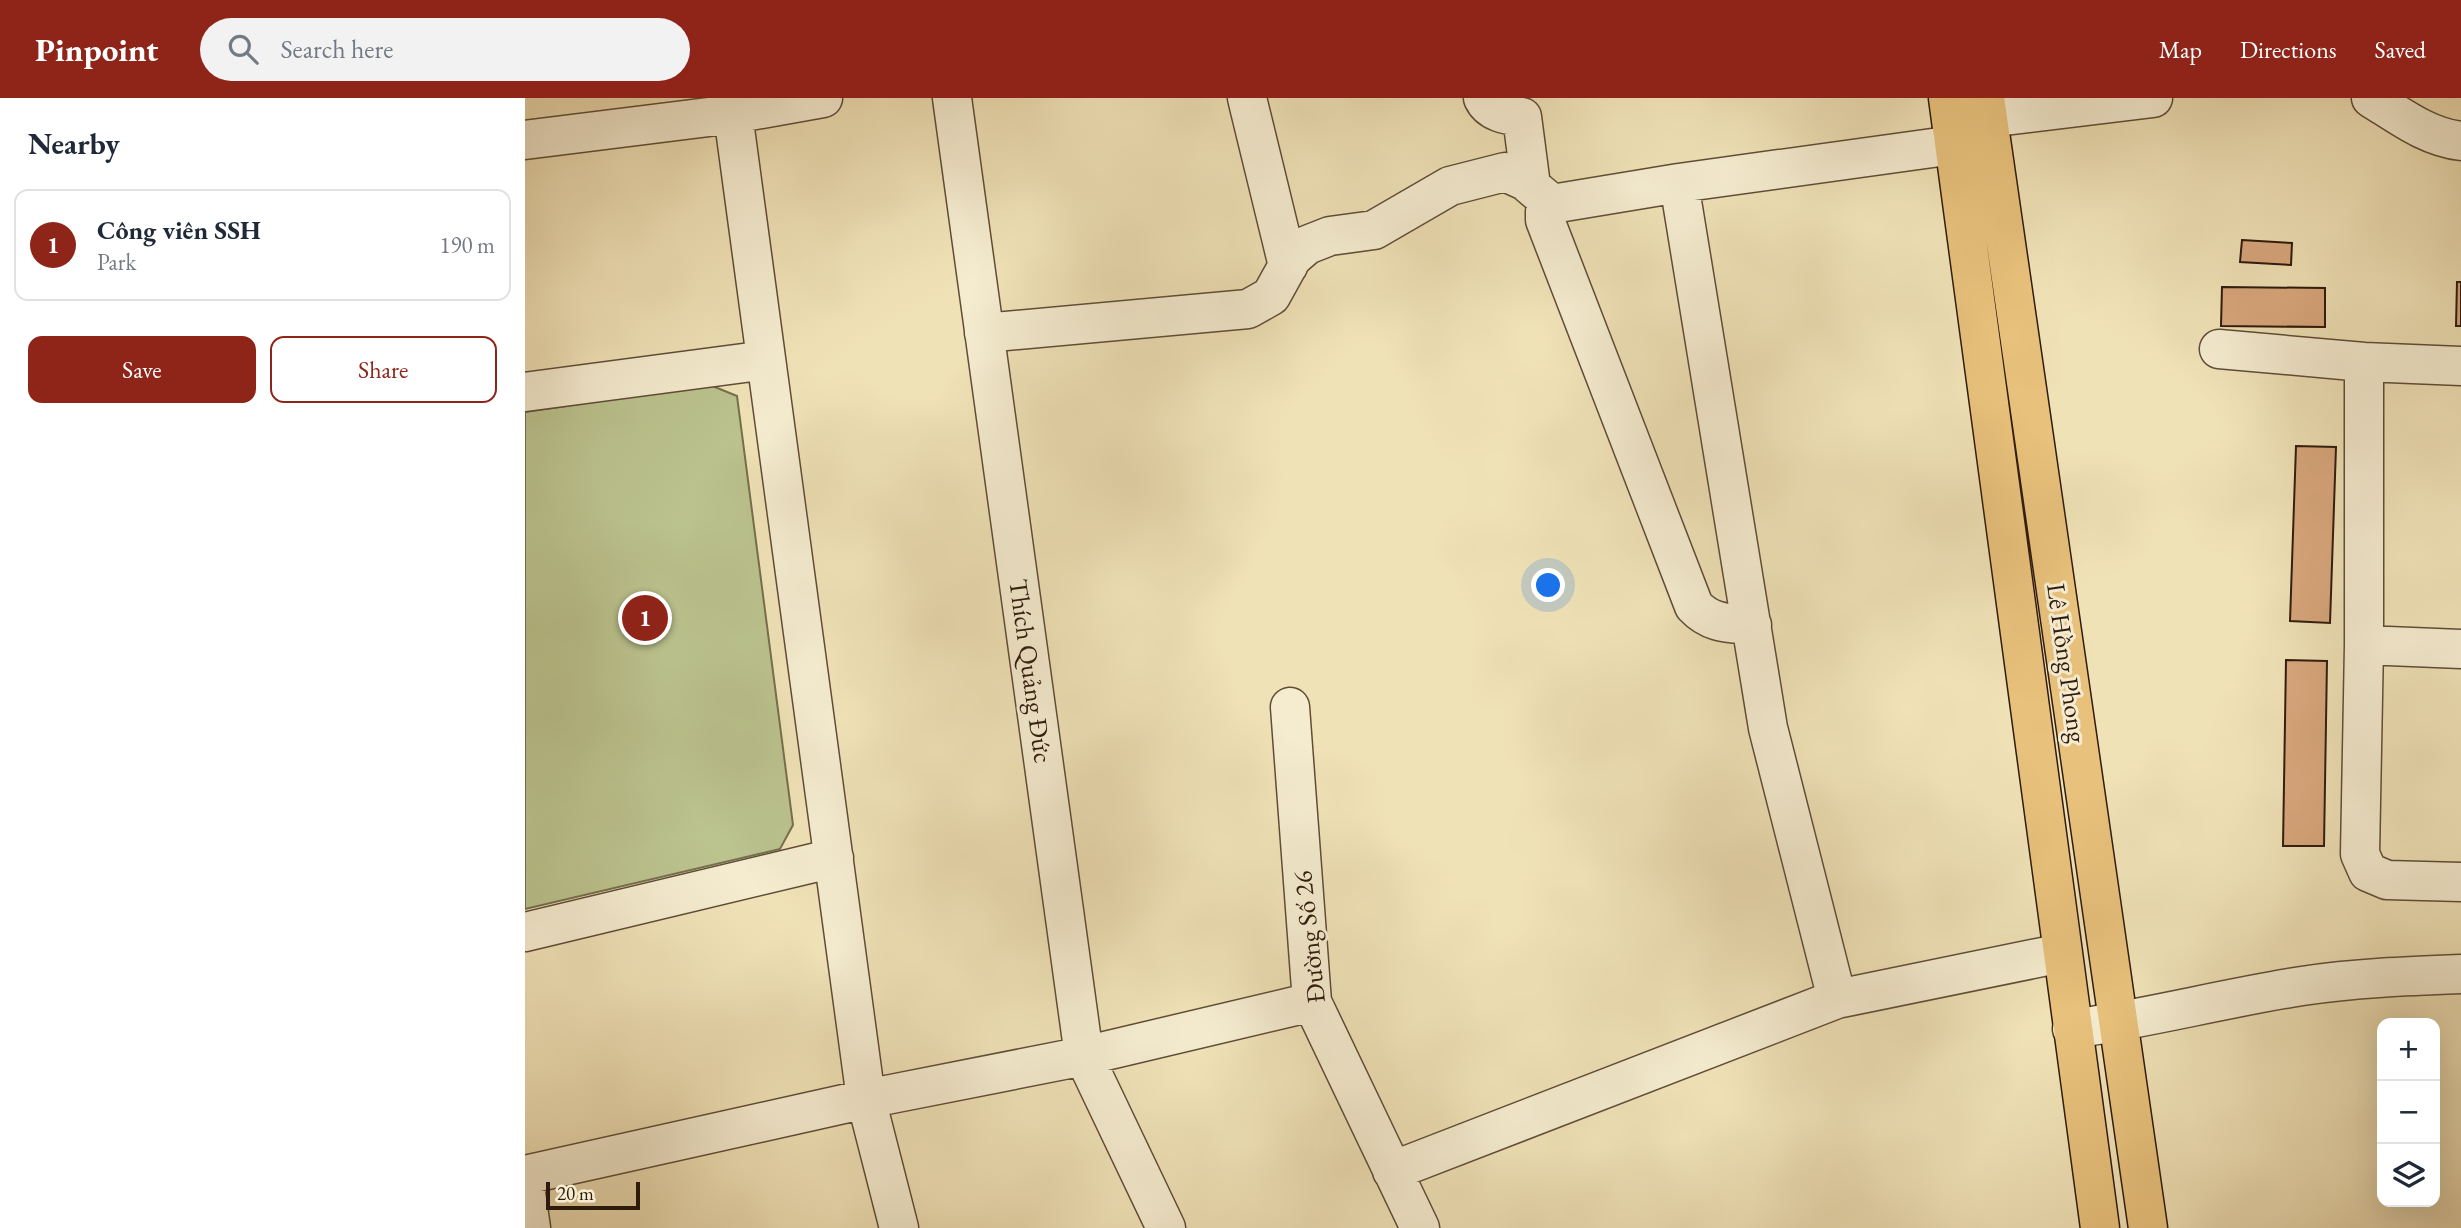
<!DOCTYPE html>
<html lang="en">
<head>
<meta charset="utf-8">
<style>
  body { margin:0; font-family:"EB Garamond",serif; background:#f2f2f3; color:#1f2937 }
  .controls { position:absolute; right:21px; bottom:21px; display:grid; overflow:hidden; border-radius:14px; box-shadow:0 7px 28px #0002 }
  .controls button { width:63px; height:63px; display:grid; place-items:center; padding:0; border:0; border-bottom:2px solid #e0e1e3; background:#fff; color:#1f2937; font:35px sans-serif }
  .scale { position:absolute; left:21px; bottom:18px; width:94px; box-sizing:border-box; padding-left:7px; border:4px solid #2f1b0e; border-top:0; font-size:19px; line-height:24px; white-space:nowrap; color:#2f1b0e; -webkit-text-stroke:5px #f5ecd0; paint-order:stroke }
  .you { position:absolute; left:1024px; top:488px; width:24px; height:24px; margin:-18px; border:5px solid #fff; border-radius:50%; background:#1a73e8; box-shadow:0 0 0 10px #1a73e833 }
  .badge { display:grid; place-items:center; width:46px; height:46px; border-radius:50%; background:#8f2418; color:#fff; font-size:23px; font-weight:700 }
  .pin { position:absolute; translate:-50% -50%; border:4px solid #fff; box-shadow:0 2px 7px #0006 }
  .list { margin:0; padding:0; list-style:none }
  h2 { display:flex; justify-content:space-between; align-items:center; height:91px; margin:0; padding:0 28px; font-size:30px }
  h2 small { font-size:23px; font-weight:400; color:#747a83 }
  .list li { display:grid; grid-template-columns:46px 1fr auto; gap:21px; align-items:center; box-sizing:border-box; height:112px; margin:0 14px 14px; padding:0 14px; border:2px solid #e0e1e3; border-radius:14px }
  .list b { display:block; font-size:26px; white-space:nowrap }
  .list p { margin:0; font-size:23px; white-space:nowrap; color:#747a83 }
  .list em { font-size:23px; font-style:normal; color:#747a83 }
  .actions { display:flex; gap:14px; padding:21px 28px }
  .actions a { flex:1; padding:16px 0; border:2px solid #8f2418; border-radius:14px; text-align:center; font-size:24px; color:#8f2418 }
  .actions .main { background:#8f2418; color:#fff }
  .icon { flex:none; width:38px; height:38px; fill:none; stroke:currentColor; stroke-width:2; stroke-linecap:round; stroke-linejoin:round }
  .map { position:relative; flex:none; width:1936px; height:1130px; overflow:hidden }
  header { display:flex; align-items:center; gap:42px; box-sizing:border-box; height:98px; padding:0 35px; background:#8f2418; color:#fff }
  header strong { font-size:33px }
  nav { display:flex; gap:38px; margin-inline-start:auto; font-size:24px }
  .search { width:490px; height:63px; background:#f2f2f3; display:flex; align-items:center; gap:18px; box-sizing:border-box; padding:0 24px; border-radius:38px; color:#747a83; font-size:26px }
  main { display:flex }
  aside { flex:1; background:#fff }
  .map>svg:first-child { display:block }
  .green { fill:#bbc38e; stroke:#756f4e; stroke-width:2 }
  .building { fill:#d9a77d; stroke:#2f1b0e; stroke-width:2 }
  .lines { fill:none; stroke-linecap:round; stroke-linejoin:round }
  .minor-casing { stroke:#5f4d38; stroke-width:41 }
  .major-casing { stroke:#2f1b0e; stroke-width:41 }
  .minor { stroke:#f5ecd0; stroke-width:38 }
  .major { stroke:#e8c17c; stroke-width:38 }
  .labels { text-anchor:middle; stroke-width:6; stroke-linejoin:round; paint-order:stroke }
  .street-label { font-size:26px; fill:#2f1b0e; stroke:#f5ecd0 }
</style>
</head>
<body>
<header>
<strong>Pinpoint</strong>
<div class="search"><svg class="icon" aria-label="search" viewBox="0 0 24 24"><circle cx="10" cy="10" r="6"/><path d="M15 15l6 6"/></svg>Search here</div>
<nav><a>Map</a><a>Directions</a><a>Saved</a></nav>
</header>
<main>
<aside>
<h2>Nearby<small></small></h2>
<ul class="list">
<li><span class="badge">1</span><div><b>Công viên SSH</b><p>Park</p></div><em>190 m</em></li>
</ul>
<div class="actions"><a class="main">Save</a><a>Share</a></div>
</aside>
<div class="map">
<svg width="1936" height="1130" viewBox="0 0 1936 1130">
  <rect width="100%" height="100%" fill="#f0e2b7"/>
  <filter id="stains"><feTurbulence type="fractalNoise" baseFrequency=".00286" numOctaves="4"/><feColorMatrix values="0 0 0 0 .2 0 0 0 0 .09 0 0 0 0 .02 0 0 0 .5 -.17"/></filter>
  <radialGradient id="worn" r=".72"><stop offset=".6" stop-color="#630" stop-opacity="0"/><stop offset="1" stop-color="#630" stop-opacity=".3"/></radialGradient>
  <path class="green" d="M185,287L212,298L268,727L255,751L0,811V314Z"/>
  <path class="building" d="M1717,142L1767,145L1766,167L1715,164Z
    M1932,184H1936V228H1931Z
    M1697,189L1800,190V229L1696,228Z
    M1771,348L1811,349L1805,525L1765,523Z
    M1761,562L1802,563L1799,748H1758Z"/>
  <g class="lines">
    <defs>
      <path id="minor" d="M427,0L559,958L641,1130
        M722,0L763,168
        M958,0C965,15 982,17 997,19L1006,88
        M1846,0C1875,18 1902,39 1936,43
        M208,16L341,1001L374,1130
        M1463,20L1628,0
        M0,42L208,16L298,0
        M1154,85L1243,630L1312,901
        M459,235L723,211L746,198L767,160L782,147L805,138L849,132L925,88L980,74L1000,83L1027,106
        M1694,251L1839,264L1936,268
        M1839,264V547L1835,756L1843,774L1862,782L1936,784
        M0,294L241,262
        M1227,527C1203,525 1186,526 1169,508L1020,122V113L1027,106L1154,85L1429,47
        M1839,547L1936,551
        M765,609L787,904L895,1130
        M0,834L309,760
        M1547,931C1624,920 1700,900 1777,888C1830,880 1883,878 1936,876
        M867,1073L1312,901L1537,855
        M0,1077L341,1001L559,958L787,904
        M0,1088L6,1130"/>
      <path id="major" d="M1423,0L1575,1130
        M1460,0L1623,1130"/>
    </defs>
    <use href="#minor" class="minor-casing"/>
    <use href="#major" class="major-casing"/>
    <use href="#minor" class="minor"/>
    <use href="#major" class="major"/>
  </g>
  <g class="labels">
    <g class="street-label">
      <text transform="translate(1542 565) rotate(82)" y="9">Lê Hồng Phong</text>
      <text transform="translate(506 573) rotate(82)" y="9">Thích Quảng Đức</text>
      <text transform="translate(784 839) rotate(-96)" y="9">Đường Số 26</text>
    </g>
  </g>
  <rect width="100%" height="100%" filter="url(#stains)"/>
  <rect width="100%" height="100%" fill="url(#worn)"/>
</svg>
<div class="controls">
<button>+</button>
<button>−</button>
<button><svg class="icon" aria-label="layers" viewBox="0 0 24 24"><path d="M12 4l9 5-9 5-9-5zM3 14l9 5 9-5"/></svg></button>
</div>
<div class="scale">20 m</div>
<div class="you"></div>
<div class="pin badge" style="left:120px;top:520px">1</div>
</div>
</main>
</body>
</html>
